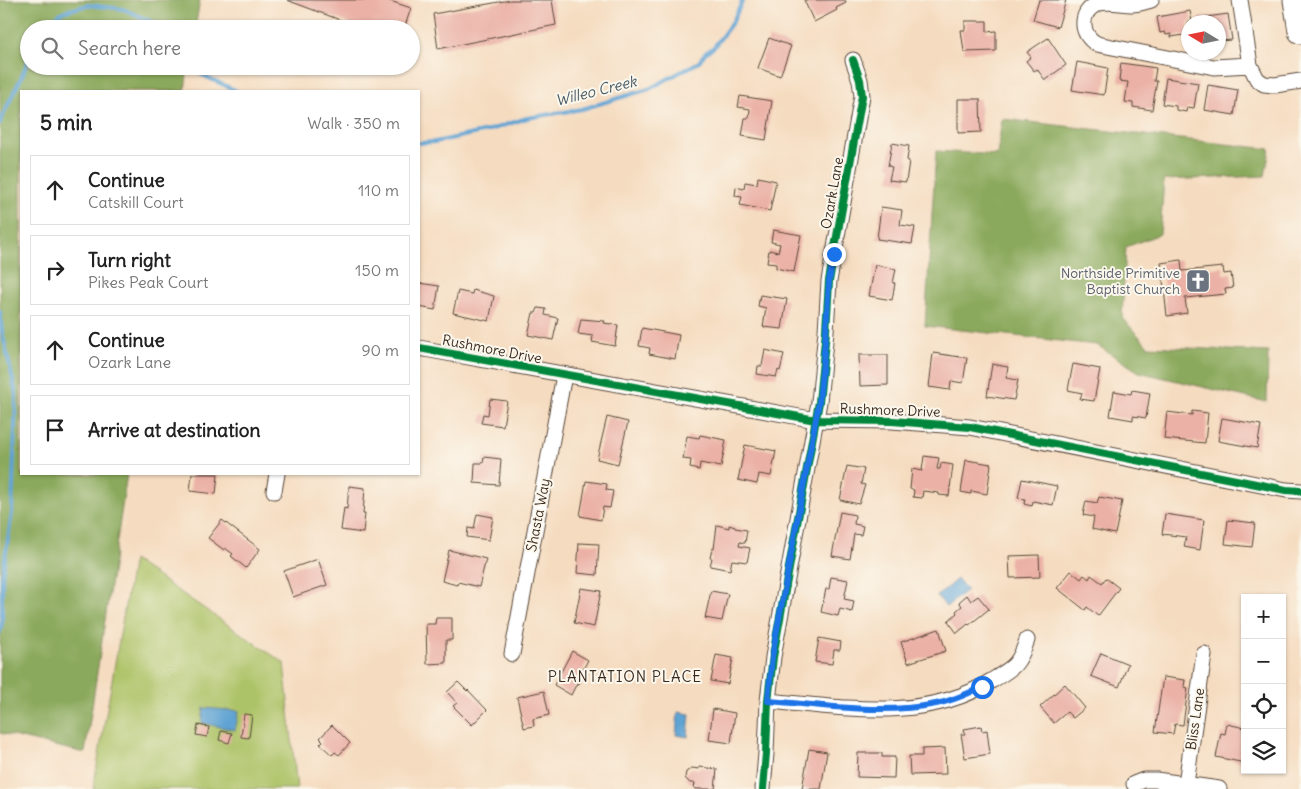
<!DOCTYPE html>
<html lang="en">
<head>
<meta charset="utf-8">
<style>
  body { margin:0; font-family:Delius,sans-serif; background:#f2f2f2; color:#222 }
  .controls { position:absolute; right:15px; bottom:15px; display:grid; overflow:hidden; border-radius:0px; box-shadow:0 1px 4px #0004 }
  .controls button { width:45px; height:45px; display:grid; place-items:center; padding:0; border:0; border-bottom:1px solid #e0e0e0; background:#fff; color:#222; font:25px sans-serif }
  .compass { position:absolute; left:1181px; top:15px; width:45px; height:45px; border-radius:50%; background:#fff; box-shadow:0 1px 4px #0004; rotate:280deg }
  .stop { position:absolute; width:15px; height:15px; margin:-11px; border:4px solid #1a73e8; border-radius:50%; background:#fff }
  .stop.end { background:#1a73e8; border-color:#fff; box-shadow:0 1px 5px #0008 }
  .list { margin:0; padding:0; list-style:none }
  h2 { display:flex; justify-content:space-between; align-items:center; height:65px; margin:0; padding:0 20px; font-size:21px }
  h2 small { font-size:16px; font-weight:400; color:#767676 }
  .list li { display:grid; grid-template-columns:32px 1fr auto; gap:15px; align-items:center; box-sizing:border-box; height:70px; margin:0 10px 10px; padding:0 10px; border:1px solid #e0e0e0; border-radius:0px }
  .list b { display:block; font-size:19px; white-space:nowrap }
  .list p { margin:0; font-size:16px; white-space:nowrap; color:#767676 }
  .list em { font-size:16px; font-style:normal; color:#767676 }
  .icon { flex:none; width:28px; height:28px; fill:none; stroke:currentColor; stroke-width:2; stroke-linecap:round; stroke-linejoin:round }
  .map { position:relative; flex:none; width:1301px; height:789px; overflow:hidden }
  .search { position:absolute; background:#fff; box-shadow:0 1px 4px #0004; left:20px; top:20px; width:400px; height:55px; display:flex; align-items:center; gap:12px; box-sizing:border-box; padding:0 18px; border-radius:28px; color:#767676; font-size:19px }
  .panel { position:absolute; background:#fff; box-shadow:0 1px 4px #0004; left:20px; top:90px; width:400px; height:385px; border-radius:0px }
  .map>svg:first-child { display:block }
  .green { fill:#adc368; stroke:#747643 }
  .forest { fill:#8aa95c; stroke:#626a3d }
  .water { fill:#5ea3d3; stroke:#4c6678 }
  .lines { fill:none; stroke-linecap:round; stroke-linejoin:round }
  .stream { stroke:#5ea3d3; stroke-width:4 }
  .building { fill:#ebb1a6 }
  .minor-casing { stroke:#574536; stroke-width:17 }
  .trunk-casing { stroke:#574536; stroke-width:27 }
  .minor { stroke:#fff; stroke-width:15 }
  .trunk { stroke:#fff; stroke-width:25 }
  .cycleway-casing { stroke:#fbf7ec; stroke-width:11 }
  .cycleway { stroke:#00873e; stroke-width:8 }
  .route { stroke:#1a73e8; stroke-width:6 }
  .labels { text-anchor:middle; stroke-width:4; stroke-linejoin:round; paint-order:stroke }
  .street-label { font-size:14px; fill:#3b2a1e; stroke:#fbf7ec }
  .worship-label { font-size:14px; fill:#5b616d; stroke:#fbf7ec; text-anchor:end }
  .water-label { font-size:15px; font-style:italic; fill:#495a66; stroke:#fbf7ec }
  .neighbourhood-label { font-size:15px; letter-spacing:1px; fill:#3b2a1e; stroke:#fbf7ec }
</style>
</head>
<body>
<div class="map">
<svg width="1301" height="789" viewBox="0 0 1301 789">
  <rect width="100%" height="100%" fill="#fbf7ec"/>
  <filter id="ink" filterUnits="userSpaceOnUse"><feTurbulence type="fractalNoise" baseFrequency=".02" numOctaves="2"/><feDisplacementMap in="SourceGraphic" scale="10" xChannelSelector="R" yChannelSelector="G"/><feConvolveMatrix kernelMatrix="1 2 1 2 8 2 1 2 1" color-interpolation-filters="sRGB"/></filter>
  <filter id="wash" filterUnits="userSpaceOnUse"><feTurbulence type="fractalNoise" baseFrequency=".0096" numOctaves="4" result="noise"/><feDisplacementMap in="SourceGraphic" scale="20" xChannelSelector="R" yChannelSelector="G"/><feGaussianBlur stdDeviation="1.12" result="paint"/><feColorMatrix in="noise" values="0 0 0 0 0 0 0 0 0 0 0 0 0 0 0 0 0 1.4 0 .05"/><feComposite in="paint" operator="in"/></filter>
  <g filter="url(#wash)">
    <rect width="100%" height="100%" fill="#f5dcc0"/>
    <path class="green" d="M133,560L284,663L297,789H93Z"/>
    <path class="forest" d="M0,0H200L195,29H29V66H188L185,91H21V474H127L85,753L0,733Z
      M1002,119L1270,149L1265,176L1164,180L1160,234L1126,247L1122,318L1148,346L1268,352L1267,402L1139,372L1097,345L925,326L936,151L997,155Z"/>
    <path class="water" d="M957,579L967,590L946,607L937,596Z
      M204,708L239,711L235,730L202,723Z
      M678,712L690,714L688,737L676,735Z"/>
    <g class="lines">
      <path class="stream" d="M42,29L62,12L88,5L123,9L162,26L165,29
        M195,66L202,75L237,91
        M0,123L1,119L22,76L29,58
        M419,143L435,142L487,131L527,118L582,109L649,89L699,62L705,53L714,47L733,21L743,0
        M0,312L2,331L16,394L12,513L2,577V623L0,632"/>
    </g>
    <g id="blocks">
      <path class="building" d="M287,0H387L411,8L404,29H364Z
        M510,0H552L556,25L438,49L433,14Z
        M804,0H845L846,3L836,8L837,10L814,22Z
        M1039,0H1066L1058,27L1033,20Z
        M1190,11L1192,22H1188V37L1185,38L1184,35L1171,37V34L1166,35L1165,32L1160,33L1157,17Z
        M1228,14L1232,40L1218,41V22H1200L1199,18Z
        M965,21H987V32L996,31V51L964,52L961,30H965Z
        M769,38L791,46L780,76L758,68Z
        M1048,38L1066,65L1045,80L1037,69L1034,71L1026,61L1031,57L1027,52Z
        M1077,62L1108,68L1104,95L1072,90Z
        M1121,63L1156,68L1154,81H1157L1152,110L1133,107V103L1125,102L1128,82L1119,81Z
        M1166,78L1198,83L1194,108L1187,107L1186,112L1176,110V106L1162,104Z
        M1208,85L1238,90L1234,115L1204,110Z
        M740,96L772,101L766,140L742,136L745,118H749L750,109L738,107Z
        M958,99H980L981,132L958,133Z
        M892,143L909,146L907,160L909,161L906,182L889,180L892,167L888,166Z
        M758,177L776,181L770,211L740,205L742,197L735,196L736,187L744,189L745,182L757,184Z
        M881,207L902,210L900,225L915,227L912,244L877,239Z
        M773,230L801,235L794,272L776,268V264L767,263L769,250L778,252L780,244L771,242Z
        M1181,260L1182,271L1223,267L1224,274L1231,273L1233,288L1225,289L1226,294L1185,298L1187,313L1167,316L1161,263Z
        M875,265L896,269L893,283H895L892,300L869,296Z
        M419,283L439,286L435,310L419,307Z
        M473,290L494,296L489,321L453,313L458,291L472,294Z
        M760,295L787,299L782,329L763,327L766,308L758,306Z
        M538,308L546,309L545,315L558,318L553,340L528,335L533,313H536Z
        M581,319L605,321L604,323L618,325L615,346L592,342L593,336L578,334Z
        M642,328L679,335L675,359L649,354L650,348L639,346Z
        M765,350L784,354L780,371L778,370L776,377L757,374L758,366H762Z
        M933,353L967,358L963,383L951,381L950,390L929,387Z
        M859,355H888V385L860,386Z
        M992,364L1008,367L1006,378L1018,380L1014,400L987,396Z
        M1073,364L1100,369L1094,401L1080,399L1082,393L1068,390Z
        M1132,390L1150,393L1146,418L1133,416V420L1110,416L1114,391L1131,394Z
        M490,399L507,401L503,426L481,423L483,414L488,415Z
        M1192,411L1208,413L1205,443L1164,439L1167,412L1192,415Z
        M607,417L628,422L618,464L597,459Z
        M1222,418L1261,425L1257,448L1218,441Z
        M700,435L726,440L721,467L700,463L699,470L690,468L691,460L683,459L687,436L699,438Z
        M745,445L776,451L771,476L759,474L757,484L738,480Z
        M924,456L939,458L937,469H940L941,463L953,465L949,496L939,495V493L923,491L922,498L913,497L914,490L910,489L912,469L922,471Z
        M484,457L501,459L499,485L474,483L475,463H483Z
        M966,460L991,464L987,494L971,491V494L961,492Z
        M847,466L864,469L861,484L865,485L859,504L840,500Z
        M192,474H218L216,494L190,491Z
        M1022,479L1057,486L1053,505L1033,501L1032,506L1024,504L1025,499L1018,498Z
        M586,481L607,484L606,490L613,491L610,508L603,507L601,520L580,516Z
        M349,486L365,488L363,514H365L363,533L341,530L344,508L347,509Z
        M1099,497L1122,501L1115,534L1092,529L1094,517L1083,515L1086,501L1097,503Z
        M840,512L855,515L854,524L863,526L861,535L854,534L850,559L832,556Z
        M477,514L493,517L489,540L467,537L468,528L474,529Z
        M1165,514L1204,520L1200,550L1184,547L1186,537L1162,534Z
        M222,520L260,549L246,568L231,556L233,554L225,548L224,550L208,538Z
        M1228,520L1255,523L1252,547L1225,544Z
        M717,525L729,528V525L735,527V528L747,530L745,543L740,542L739,546L750,548L747,562L732,560L730,570L710,566L712,558H710L712,549H714Z
        M579,543L599,544L597,575L577,573Z
        M449,550L486,559L479,587L458,582L457,585L442,581Z
        M1039,555L1040,577L1010,578L1009,556Z
        M318,559L327,585L293,597L284,571Z
        M1071,571L1081,579L1084,575L1089,579L1091,575L1102,583L1106,578L1119,588L1098,616L1087,607L1085,610L1057,588Z
        M831,577L848,580L844,599L854,601L852,612L840,609L838,616L821,612L826,589H829Z
        M581,588L601,591L594,627L574,623Z
        M711,591L728,594L722,621L705,618Z
        M967,595L971,601L978,596L989,609L969,625L968,624L957,633L948,621L957,613L956,611L962,606L959,602Z
        M436,618H452V640H446V663L427,664L426,624H435Z
        M939,629L946,651L908,663L901,642Z
        M819,638L841,642L840,650H834L832,664L815,662Z
        M572,651L588,660L580,675L584,676L579,684L577,683L571,695L554,685Z
        M1101,653L1128,664L1119,687L1091,676Z
        M716,655L733,658L728,684L711,681Z
        M1163,677L1185,680L1184,687L1188,688L1183,725L1175,724L1173,734L1155,732Z
        M458,682L467,691L468,690L487,710L472,725L453,706L457,703L447,692Z
        M1065,684L1085,708L1073,718L1067,712L1054,723L1040,707Z
        M544,691L549,715L533,719L534,726L524,728L517,697Z
        M713,709L735,713L731,743L709,740Z
        M244,714L252,715L249,738L241,737Z
        M1227,724L1245,728V763L1216,757L1221,733L1225,734Z
        M198,725L209,727L207,737L196,735Z
        M332,725L350,743L339,755L335,752L332,755L320,744L323,741L320,738Z
        M981,726L982,731L987,730L990,754L965,758L961,734H965L964,729Z
        M221,731L232,733L229,743L219,740Z
        M945,748L946,774L910,775L909,756H922V749Z
        M809,749L827,752L821,789H802Z
        M858,753H882V757H895L894,778L857,777Z
        M699,767L717,769L715,789H697L694,788L695,783H690L685,778L686,772L692,768L699,769Z"/>
    </g>
  </g>
  <g filter="url(#ink)">
    <use href="#blocks" fill-opacity="0" stroke="#574536" stroke-width="1"/>
    <g class="lines">
      <defs>
        <path id="minor" d="M1151,0C1144,2 1139,4 1132,4C1121,4 1107,0 1097,4C1079,12 1080,35 1097,44L1214,67L1250,65
          M1240,0L1250,65L1257,79L1264,84L1275,85L1301,81
          M419,348L816,420L892,421L970,427L1286,490L1301,491
          M274,491L277,474
          M512,654L564,375
          M768,701C841,707 925,723 991,681C1013,668 1019,665 1027,640
          M1134,784L1144,780H1156L1219,789
          M1186,784L1204,654
          M763,789L766,753L768,701L773,657L819,402L826,331L829,281L862,96L860,80L853,60"/>
        <path id="trunk" d="M1296,0L1301,31"/>
      </defs>
      <use href="#minor" class="minor-casing"/>
      <use href="#trunk" class="trunk-casing"/>
      <use href="#minor" class="minor"/>
      <use href="#trunk" class="trunk"/>
      <defs>
        <path id="cycleway" d="M419,348L816,420L892,421L970,427L1286,490L1301,491
          M763,789L766,753L768,701L773,657L819,402L826,331L829,281L862,96L860,80L853,60"/>
      </defs>
      <use href="#cycleway" class="cycleway-casing"/>
      <use href="#cycleway" class="cycleway"/>
    </g>
  </g>
  <g class="lines" filter="url(#ink)">
    <path class="route" d="M834,254L829,281L826,331L819,402L772,657L768,701C823,705 881,715 936,704C952,701 967,694 982,687"/>
  </g>
  <defs>
    <symbol id="church-square" viewBox="-11 -11 22 22"><rect x="-9" y="-9" width="18" height="18" rx="4" fill="#6b7280" stroke="#fbf7ec"/><path d="M-1.2-6h2.4v3.5h3.3v2.4h-3.3V6h-2.4V-.1h-3.3v-2.4h3.3Z" fill="#fff"/></symbol>
  </defs>
  <g fill-rule="evenodd">
    <use href="#church-square" x="1184" y="267" width="28" height="28"/>
  </g>
  <g class="labels">
    <g class="street-label">
      <text transform="translate(832 193) rotate(-80)" y="5">Ozark Lane</text>
      <text transform="translate(492 349) rotate(11)" y="5">Rushmore Drive</text>
      <text transform="translate(890 410) rotate(2)" y="5">Rushmore Drive</text>
      <text transform="translate(538 515) rotate(-79)" y="5">Shasta Way</text>
      <text transform="translate(1195 719) rotate(-82)" y="5">Bliss Lane</text>
    </g>
    <g class="worship-label">
      <text x="1180" y="278">Northside Primitive<tspan x="1180" dy="16">Baptist Church</tspan></text>
    </g>
    <g class="water-label">
      <text transform="translate(596 91) rotate(-14)" y="5">Willeo Creek</text>
    </g>
    <g class="neighbourhood-label">
      <text x="625" y="682">PLANTATION PLACE</text>
    </g>
  </g>
</svg>
<div class="controls">
<button>+</button>
<button>−</button>
<button><svg class="icon" aria-label="locate" viewBox="0 0 24 24"><circle cx="12" cy="12" r="6"/><path d="M12 2v4M12 18v4M2 12h4M18 12h4"/></svg></button>
<button><svg class="icon" aria-label="layers" viewBox="0 0 24 24"><path d="M12 4l9 5-9 5-9-5zM3 14l9 5 9-5"/></svg></button>
</div>
<svg class="compass" viewBox="-18 -18 36 36"><path d="M0-13l5 13h-10z" fill="#e53935"/><path d="M0 13l5-13h-10z" fill="#767676"/></svg>
<div class="stop" style="left:982px;top:687px"></div>
<div class="stop end" style="left:834px;top:254px"></div>
<div class="search"><svg class="icon" aria-label="search" viewBox="0 0 24 24"><circle cx="10" cy="10" r="6"/><path d="M15 15l6 6"/></svg>Search here</div>
<section class="panel">
<h2>5 min<small>Walk · 350 m</small></h2>
<ul class="list">
<li><svg class="icon" aria-label="ahead" viewBox="0 0 24 24"><path d="M12 20V5M6 11l6-6 6 6"/></svg><div><b>Continue</b><p>Catskill Court</p></div><em>110 m</em></li>
<li><svg class="icon" aria-label="right" viewBox="0 0 24 24"><path d="M7 20v-9h11M14 6l5 5-5 5"/></svg><div><b>Turn right</b><p>Pikes Peak Court</p></div><em>150 m</em></li>
<li><svg class="icon" aria-label="ahead" viewBox="0 0 24 24"><path d="M12 20V5M6 11l6-6 6 6"/></svg><div><b>Continue</b><p>Ozark Lane</p></div><em>90 m</em></li>
<li><svg class="icon" aria-label="arrive" viewBox="0 0 24 24"><path d="M6 21V4h12l-3 4 3 4H6"/></svg><div><b>Arrive at destination</b></div></li>
</ul>
</section>
</div>
</body>
</html>
